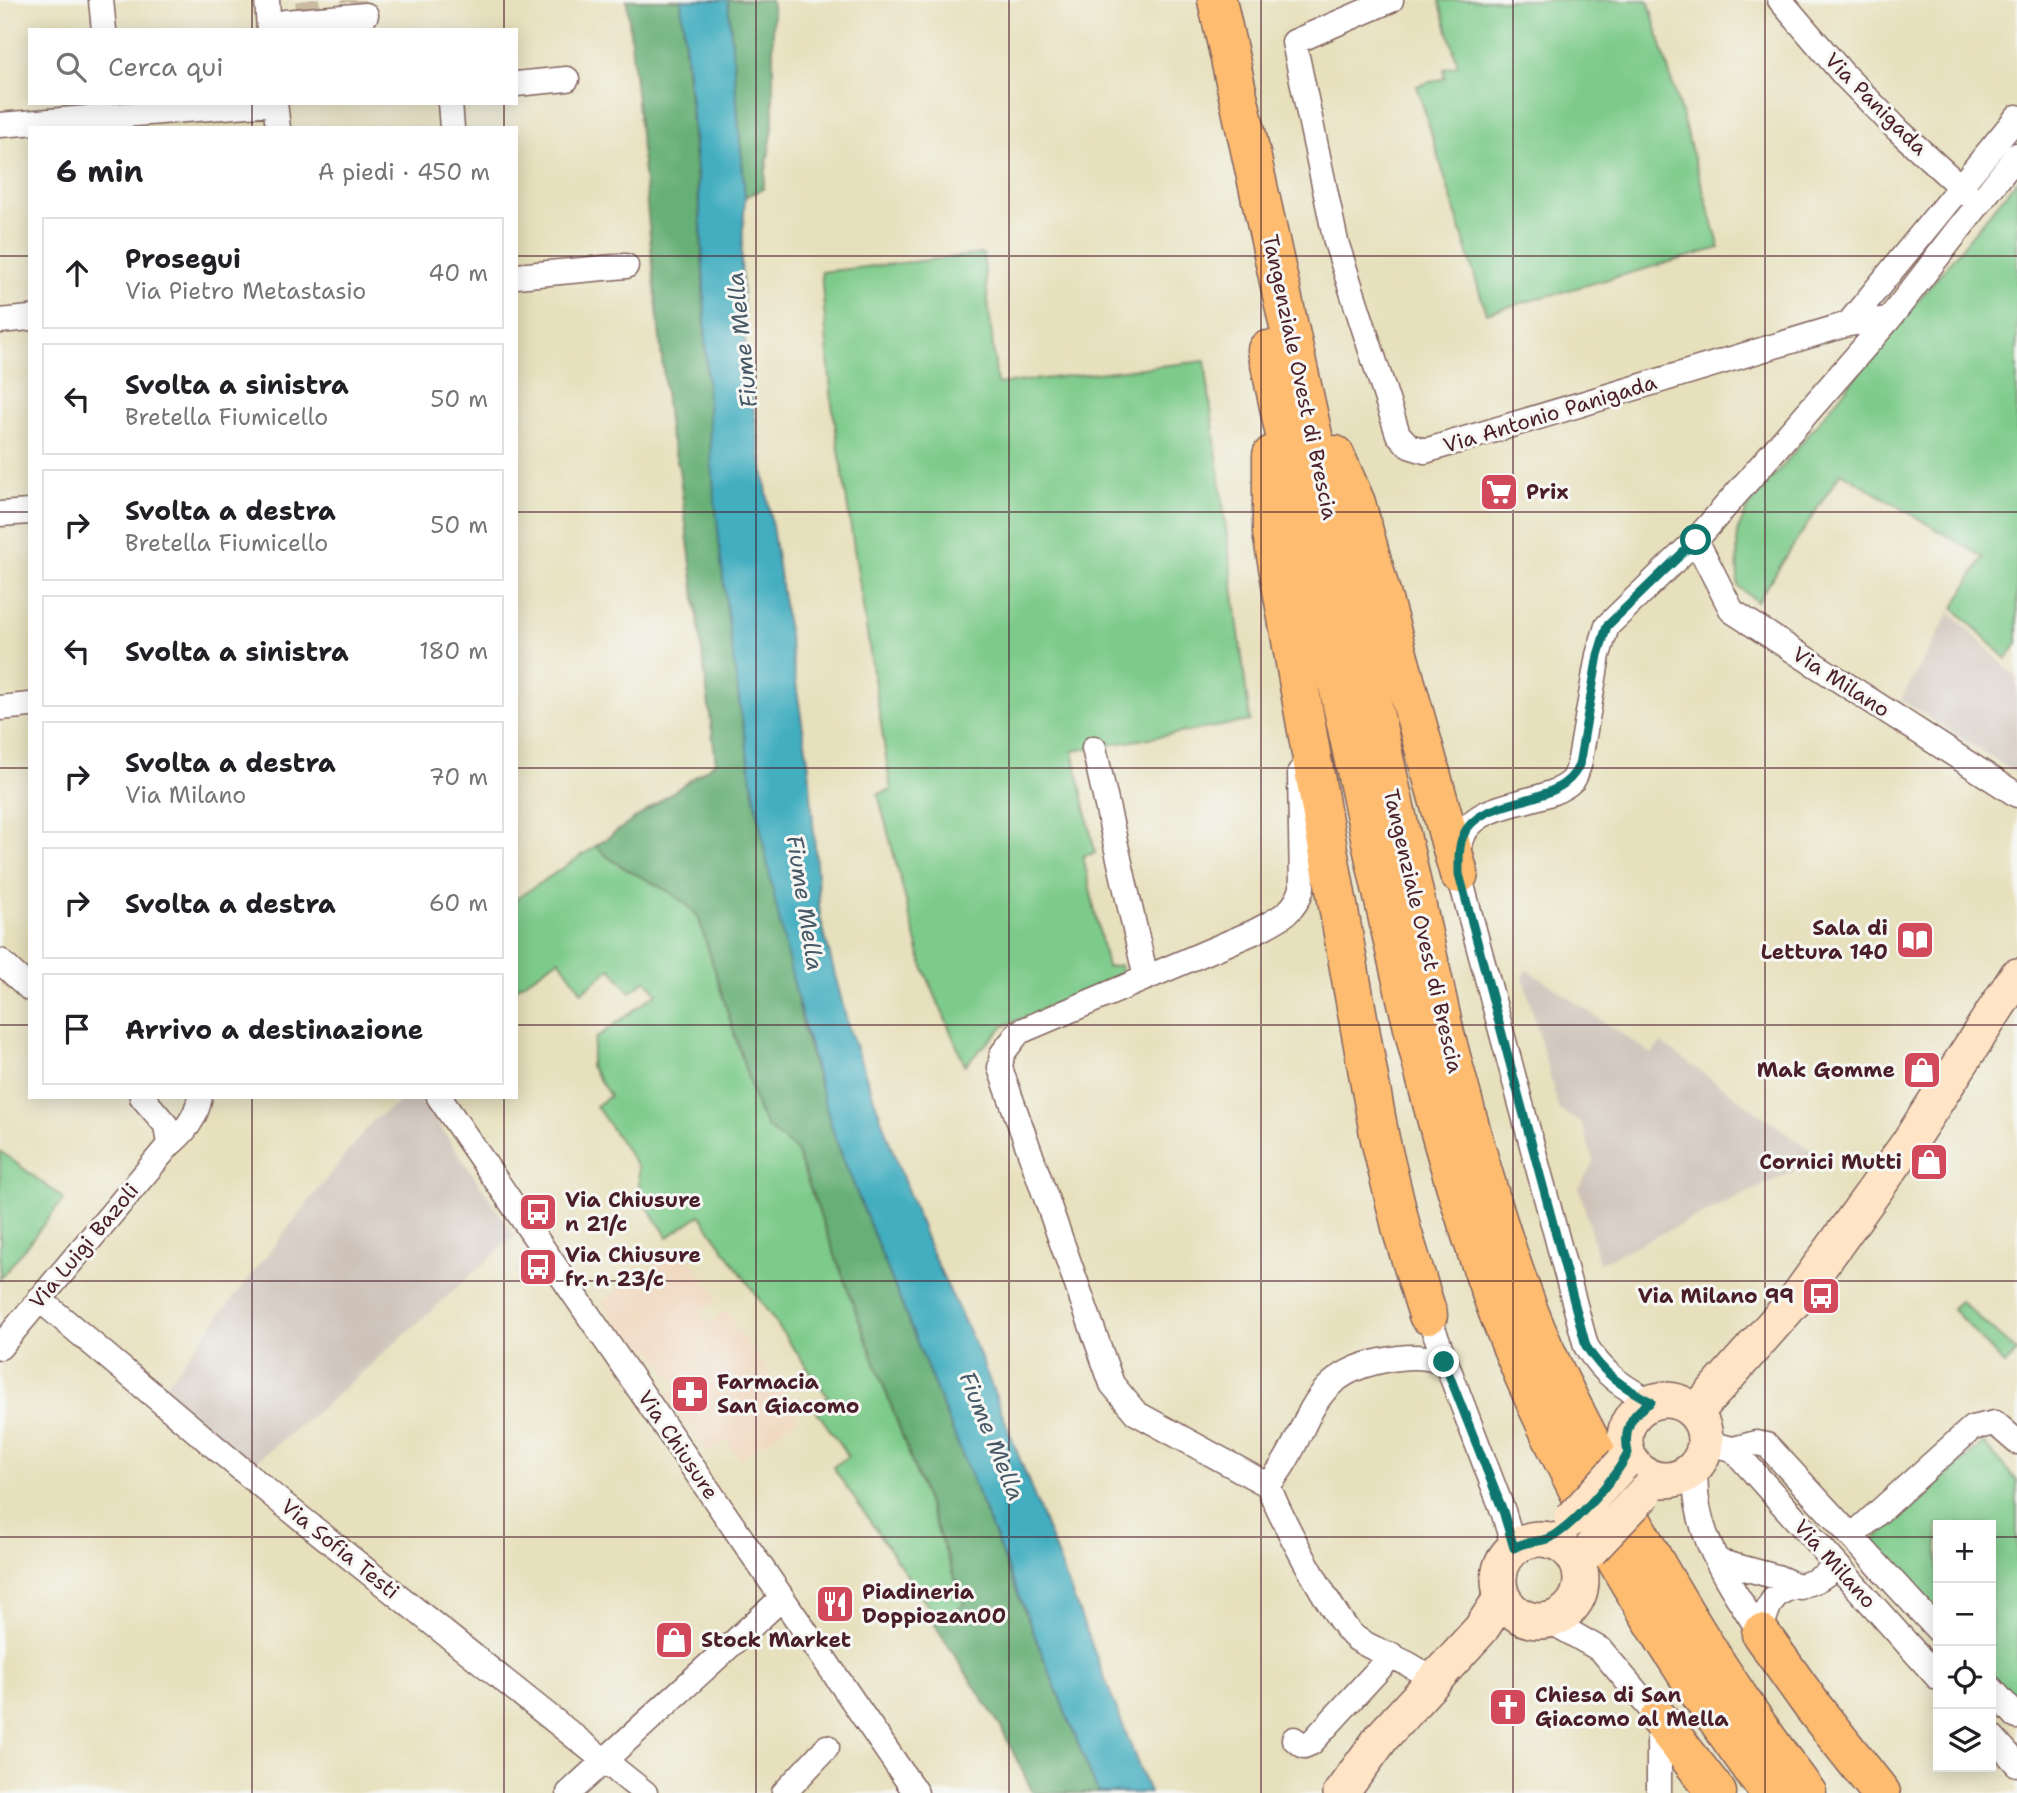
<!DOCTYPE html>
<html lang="it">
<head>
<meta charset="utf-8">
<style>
  body { margin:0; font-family:"Shantell Sans",sans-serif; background:#f6f6f6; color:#202124 }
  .controls { position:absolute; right:21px; bottom:21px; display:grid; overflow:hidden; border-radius:0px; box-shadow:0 4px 18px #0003 }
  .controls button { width:63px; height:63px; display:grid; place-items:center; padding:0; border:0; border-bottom:2px solid #e0e0e0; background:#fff; color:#202124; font:35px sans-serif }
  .stop { position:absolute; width:21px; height:21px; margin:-16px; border:5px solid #0f766e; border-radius:50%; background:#fff }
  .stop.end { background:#0f766e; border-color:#fff; box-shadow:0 2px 7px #0008 }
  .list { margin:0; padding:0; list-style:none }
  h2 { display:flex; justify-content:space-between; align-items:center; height:91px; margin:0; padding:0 28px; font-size:30px }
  h2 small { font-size:23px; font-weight:400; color:#757577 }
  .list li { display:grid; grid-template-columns:46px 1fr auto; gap:21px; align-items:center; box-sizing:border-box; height:112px; margin:0 14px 14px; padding:0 14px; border:2px solid #e0e0e0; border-radius:0px }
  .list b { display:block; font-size:26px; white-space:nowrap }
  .list p { margin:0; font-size:23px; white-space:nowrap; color:#757577 }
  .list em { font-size:23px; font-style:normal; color:#757577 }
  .icon { flex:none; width:38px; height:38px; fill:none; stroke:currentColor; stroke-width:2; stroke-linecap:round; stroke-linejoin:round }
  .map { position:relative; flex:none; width:2017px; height:1793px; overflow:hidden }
  .search { position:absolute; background:#fff; box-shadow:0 4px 18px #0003; left:28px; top:28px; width:490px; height:77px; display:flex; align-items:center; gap:18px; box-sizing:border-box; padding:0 24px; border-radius:0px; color:#757577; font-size:26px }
  .panel { position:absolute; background:#fff; box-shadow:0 4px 18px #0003; left:28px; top:126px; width:490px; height:973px; border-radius:0px }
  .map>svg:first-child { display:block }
  .built { fill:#f0d6bc }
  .industrial { fill:#cec2b9 }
  .green { fill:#7dcb8a; stroke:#64755a; stroke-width:2 }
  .forest { fill:#66af76; stroke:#586750; stroke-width:2 }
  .water { fill:#42aec0; stroke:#466676; stroke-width:2 }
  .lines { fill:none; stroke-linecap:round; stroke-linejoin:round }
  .street-tunnel { stroke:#c8b99f; stroke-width:24; stroke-dasharray:24 12; stroke-linecap:butt }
  .street-casing { stroke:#81635e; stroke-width:27 }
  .secondary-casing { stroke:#81635e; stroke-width:38 }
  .highway-casing { stroke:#81635e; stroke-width:41 }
  .street { stroke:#fff; stroke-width:24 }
  .secondary { stroke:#ffe4c6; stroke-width:35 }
  .highway { stroke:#febc70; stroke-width:38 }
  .secondary-bridge-casing { stroke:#81635e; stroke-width:38; stroke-linecap:butt }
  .secondary-bridge { stroke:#ffe4c6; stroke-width:35 }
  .route { stroke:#0f766e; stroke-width:9 }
  .grid { fill:none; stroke:#4a1f2b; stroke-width:2; stroke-opacity:0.55 }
  .labels { text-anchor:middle; stroke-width:6; stroke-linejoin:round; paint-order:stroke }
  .street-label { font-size:21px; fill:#4a1f2b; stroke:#f6f6f2 }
  .poi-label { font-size:21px; font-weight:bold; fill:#4a1f2b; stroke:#f6f6f2; text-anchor:start }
  .water-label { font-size:23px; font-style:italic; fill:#475867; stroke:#f6f6f2 }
</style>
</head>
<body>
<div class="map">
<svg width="2017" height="1793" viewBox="0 0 2017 1793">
  <rect width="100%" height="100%" fill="#f6f6f2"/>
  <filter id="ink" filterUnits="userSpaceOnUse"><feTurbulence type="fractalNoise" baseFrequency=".0143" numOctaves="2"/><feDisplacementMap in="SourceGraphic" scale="14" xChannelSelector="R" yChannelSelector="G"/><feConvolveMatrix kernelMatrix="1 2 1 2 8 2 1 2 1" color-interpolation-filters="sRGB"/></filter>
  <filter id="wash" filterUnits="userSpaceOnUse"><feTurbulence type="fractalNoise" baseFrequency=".00686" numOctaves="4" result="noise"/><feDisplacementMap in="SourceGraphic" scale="28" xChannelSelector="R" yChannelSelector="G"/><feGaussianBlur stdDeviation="1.57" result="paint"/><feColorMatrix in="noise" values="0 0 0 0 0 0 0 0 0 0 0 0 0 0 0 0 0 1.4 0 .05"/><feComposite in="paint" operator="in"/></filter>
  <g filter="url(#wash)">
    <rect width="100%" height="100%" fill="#e7e0bc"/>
    <path class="built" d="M681,1246L718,1299L699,1313L707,1324L725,1311L799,1417L740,1459L726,1440L707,1452L666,1395L677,1387L658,1359L650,1348L639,1355L601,1302Z"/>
    <path class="industrial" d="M1950,612L2017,678V774L1901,700Z
      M1527,969L1651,1054L1661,1043L1813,1152L1792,1172L1599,1263L1579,1187L1594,1162L1582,1124L1559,1110L1523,976Z
      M408,1097H420L515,1236L324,1406L250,1466L158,1394L373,1120Z"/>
    <path class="green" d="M1439,0H1648L1720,248L1486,313L1417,86L1445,78L1444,69L1458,65Z
      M2017,180V643L2007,659L1954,608L1983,557L1841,472L1757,602L1738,586L1737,532L1748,508Z
      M983,254L997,384L1205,361L1250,721L1073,751L1095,853L1083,856L1107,967L1120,965L1122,975L1004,1026L965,1065L923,967L878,794L891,790L832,404L821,272Z
      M596,846C625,877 670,882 698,916L758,1110L767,1127L796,1150L965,1605L935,1625L928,1616L932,1612L833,1467L848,1456L814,1407L828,1397L700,1215L668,1237L640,1196L638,1167L596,1106L610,1096L590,1066L595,1039L657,993L646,980L630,992L611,968L582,992L559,959L516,988V899Z
      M0,1151L64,1199L0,1279Z
      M1960,1301L2017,1352L2005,1365L1952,1308Z
      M1983,1443L2017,1481V1704L1991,1675V1525H1938V1618L1870,1543Z"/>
    <path class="forest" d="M627,0H681L701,227L706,360L738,687L804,1032L835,1138L1098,1793H1033L1001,1727L935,1625L965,1604L796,1150L767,1127L758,1110L698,916C669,882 625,877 596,846L716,762L679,469L669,431Z
      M728,0H771L773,13V127L763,189L745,197Z"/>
    <path class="water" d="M681,0H728L745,197L741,262L746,357L809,768L820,917L849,1029L896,1160L930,1249L978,1351L1149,1793H1098L835,1138C771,922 731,692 712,467C705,387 706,306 701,225C696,150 688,75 681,0Z"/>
  </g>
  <g filter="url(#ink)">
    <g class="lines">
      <path class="street-tunnel" d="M307,0L308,7
        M353,0V2"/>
      <defs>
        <path id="street" d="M101,0L104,30
          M267,0L269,30
          M1391,0L1294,42L1336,242L1398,434L1409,446L1425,451L1848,324L1889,319
          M1780,0L1844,75L1898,130L1978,203
          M285,22L366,15
          M516,84L567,79
          M275,103L278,128
          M450,103L452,128
          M0,125L272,103
          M516,276L626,266
          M0,321L30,318
          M1848,324L2017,117
          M0,514L30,512
          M1696,540L1732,611L2017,795
          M0,708L30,705
          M1094,748L1146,978
          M0,961L30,989
          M142,1097L166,1125L169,1145
          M439,1097L916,1793
          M39,1299L277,1499L645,1793
          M1428,1315L1503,1511L1514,1548
          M0,1347L169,1145C185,1132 196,1118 200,1097
          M1651,1402C1623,1387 1603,1374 1586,1346L1459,874C1459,862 1458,847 1463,836C1478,798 1548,806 1573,780C1576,776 1577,770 1579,765L1598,655L1607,626L1696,540L1889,319L2017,155
          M1705,1443L1733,1449L1756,1443L1767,1445L1938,1630
          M1733,1449L1938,1678
          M1696,1466C1690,1531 1728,1581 1761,1634
          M1268,1485L1136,1413L1112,1384L1000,1068L1002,1054L1019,1032L1254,932C1276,920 1295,914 1302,888L1300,772
          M1268,1485C1278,1512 1336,1625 1357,1639C1381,1655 1410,1659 1431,1681
          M1268,1485C1313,1434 1301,1377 1381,1361C1405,1356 1421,1355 1444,1362
          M1852,1536L1972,1428L1995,1423L2017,1442
          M1717,1561L1777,1577L1800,1587
          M1550,1621L1601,1650L1659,1719V1793
          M1761,1634C1774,1565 1800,1604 1836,1565
          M1991,1688L2017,1717
          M1991,1735L2017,1764
          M1294,1739L1304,1746L1311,1743L1392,1655
          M569,1793L782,1598
          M784,1793L827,1747"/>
        <path id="secondary" d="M1625 1440a40 40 0 1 1 80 0a40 40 0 1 1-80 0Z
          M1695,1413L1797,1298L1908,1144L2017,976
          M1499 1580a41 41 0 1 1 82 0a41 41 0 1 1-82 0Z
          M1341,1793L1382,1737L1481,1629L1502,1597"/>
        <path id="highway" d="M1217,0L1445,1034C1469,1123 1492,1212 1524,1298C1543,1352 1572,1405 1598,1456C1659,1576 1726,1687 1807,1793
          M1267,350C1302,517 1337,684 1373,851C1407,1008 1442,1164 1499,1315C1564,1485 1662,1648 1770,1793
          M1272,455V533L1351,979L1380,1139L1402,1231L1428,1315
          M1335,455L1356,503L1459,874
          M1761,1634L1813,1707L1881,1793
          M1659,1719L1717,1793"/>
      </defs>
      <use href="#street" class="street-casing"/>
      <use href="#secondary" class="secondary-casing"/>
      <use href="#highway" class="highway-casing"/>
      <use href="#street" class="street"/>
      <use href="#secondary" class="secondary"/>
      <use href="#highway" class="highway"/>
      <defs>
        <path id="secondary-bridge" d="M1572,1519L1623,1463
          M1590,1550L1645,1492"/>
      </defs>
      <use href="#secondary-bridge" class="secondary-bridge-casing"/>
      <use href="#secondary-bridge" class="secondary-bridge"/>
    </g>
  </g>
  <g class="lines" filter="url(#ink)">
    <path class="route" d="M1444,1362L1503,1511L1514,1548C1526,1540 1538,1543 1550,1538C1574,1526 1616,1477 1628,1453C1623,1430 1630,1414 1651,1402C1623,1387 1603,1374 1586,1346L1459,874C1459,862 1458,847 1463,836C1480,793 1560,810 1579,765L1598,655L1607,626L1696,540"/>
  </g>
  <path class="grid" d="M252,0V30M504,0V30M756,0V1793M1009,0V1793M1261,0V1793M1513,0V1793M1765,0V1793M252,103V128M504,103V128M0,256H30M516,256H2017M0,512H30M516,512H2017M0,768H30M516,768H2017M0,1025H30M516,1025H2017M252,1097V1793M504,1097V1793M0,1281H2017M0,1537H1938M1991,1537H2017"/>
  <defs>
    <symbol id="supermarket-square" viewBox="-11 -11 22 22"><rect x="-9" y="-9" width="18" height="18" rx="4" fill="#d1495b" stroke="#f6f6f2"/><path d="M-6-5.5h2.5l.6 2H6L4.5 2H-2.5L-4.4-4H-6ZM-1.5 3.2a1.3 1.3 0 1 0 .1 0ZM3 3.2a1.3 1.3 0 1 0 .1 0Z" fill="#fff"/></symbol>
    <symbol id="library-square" viewBox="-11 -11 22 22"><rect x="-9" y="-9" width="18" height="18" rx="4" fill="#d1495b" stroke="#f6f6f2"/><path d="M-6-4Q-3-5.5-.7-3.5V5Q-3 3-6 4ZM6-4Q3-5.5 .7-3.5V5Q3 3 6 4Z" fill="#fff"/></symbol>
    <symbol id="shop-square" viewBox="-11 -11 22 22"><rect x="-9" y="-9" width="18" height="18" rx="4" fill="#d1495b" stroke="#f6f6f2"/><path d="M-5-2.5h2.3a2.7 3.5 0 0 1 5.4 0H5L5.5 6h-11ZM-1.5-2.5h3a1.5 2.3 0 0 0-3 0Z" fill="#fff"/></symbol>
    <symbol id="bus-square" viewBox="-11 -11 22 22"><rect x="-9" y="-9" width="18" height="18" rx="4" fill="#d1495b" stroke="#f6f6f2"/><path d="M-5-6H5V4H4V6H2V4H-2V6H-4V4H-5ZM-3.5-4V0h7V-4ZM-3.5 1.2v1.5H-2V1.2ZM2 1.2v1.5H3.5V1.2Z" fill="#fff"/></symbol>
    <symbol id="pharmacy-square" viewBox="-11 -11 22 22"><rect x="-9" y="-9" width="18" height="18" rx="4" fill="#d1495b" stroke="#f6f6f2"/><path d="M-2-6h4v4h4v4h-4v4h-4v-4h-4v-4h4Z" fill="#fff"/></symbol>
    <symbol id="restaurant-square" viewBox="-11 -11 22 22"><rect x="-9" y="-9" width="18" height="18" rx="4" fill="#d1495b" stroke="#f6f6f2"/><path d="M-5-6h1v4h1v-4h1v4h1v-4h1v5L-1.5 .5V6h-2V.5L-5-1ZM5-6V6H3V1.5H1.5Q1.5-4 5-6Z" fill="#fff"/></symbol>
    <symbol id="church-square" viewBox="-11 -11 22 22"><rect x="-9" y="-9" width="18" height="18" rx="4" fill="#d1495b" stroke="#f6f6f2"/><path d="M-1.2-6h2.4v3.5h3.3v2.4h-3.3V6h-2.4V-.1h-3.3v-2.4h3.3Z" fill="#fff"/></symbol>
  </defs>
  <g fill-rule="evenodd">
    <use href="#supermarket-square" x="1477" y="470" width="44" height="44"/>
    <use href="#library-square" x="1893" y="918" width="44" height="44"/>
    <use href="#shop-square" x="1900" y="1048" width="44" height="44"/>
    <use href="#shop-square" x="1907" y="1140" width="44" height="44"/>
    <use href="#bus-square" x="516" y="1190" width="44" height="44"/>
    <use href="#bus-square" x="516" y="1245" width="44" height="44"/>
    <use href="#bus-square" x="1799" y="1274" width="44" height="44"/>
    <use href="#pharmacy-square" x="668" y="1372" width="44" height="44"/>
    <use href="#restaurant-square" x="813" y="1582" width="44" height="44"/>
    <use href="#shop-square" x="652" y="1618" width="44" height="44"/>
    <use href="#church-square" x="1486" y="1685" width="44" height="44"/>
  </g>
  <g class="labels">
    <g class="street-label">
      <text transform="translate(1876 104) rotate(45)" y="7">Via Panigada</text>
      <text transform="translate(1300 377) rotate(78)" y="7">Tangenziale Ovest di Brescia</text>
      <text transform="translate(1550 414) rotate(-17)" y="7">Via Antonio Panigada</text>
      <text transform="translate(1841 682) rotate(33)" y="7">Via Milano</text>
      <text transform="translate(1423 931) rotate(77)" y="7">Tangenziale Ovest di Brescia</text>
      <text transform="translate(84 1246) rotate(-50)" y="7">Via Luigi Bazoli</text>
      <text transform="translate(678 1445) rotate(56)" y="7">Via Chiusure</text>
      <text transform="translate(340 1549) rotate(39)" y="7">Via Sofia Testi</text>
      <text transform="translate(1835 1564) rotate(48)" y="7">Via Milano</text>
    </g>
    <g class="poi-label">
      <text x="1526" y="499">Prix</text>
      <text x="1888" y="935" text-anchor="end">Sala di<tspan x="1888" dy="24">Lettura 140</tspan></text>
      <text x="1895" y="1077" text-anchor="end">Mak Gomme</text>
      <text x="1902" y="1169" text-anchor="end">Cornici Mutti</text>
      <text x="565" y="1207">Via Chiusure<tspan x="565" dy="24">n 21/c</tspan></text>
      <text x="565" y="1262">Via Chiusure<tspan x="565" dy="24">fr. n 23/c</tspan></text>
      <text x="1794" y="1303" text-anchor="end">Via Milano 99</text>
      <text x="717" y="1389">Farmacia<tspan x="717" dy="24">San Giacomo</tspan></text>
      <text x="862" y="1599">Piadineria<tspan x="862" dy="24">Doppiozan00</tspan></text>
      <text x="701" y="1647">Stock Market</text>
      <text x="1535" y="1702">Chiesa di San<tspan x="1535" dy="24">Giacomo al Mella</tspan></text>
    </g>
    <g class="water-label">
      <text transform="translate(742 340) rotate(-96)" y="8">Fiume Mella</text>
      <text transform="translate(805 903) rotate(81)" y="8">Fiume Mella</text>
      <text transform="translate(992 1436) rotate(68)" y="8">Fiume Mella</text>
    </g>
  </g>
</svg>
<div class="controls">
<button>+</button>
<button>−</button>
<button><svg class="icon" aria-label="locate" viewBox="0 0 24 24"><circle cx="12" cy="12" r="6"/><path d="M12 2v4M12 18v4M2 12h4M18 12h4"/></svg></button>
<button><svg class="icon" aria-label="layers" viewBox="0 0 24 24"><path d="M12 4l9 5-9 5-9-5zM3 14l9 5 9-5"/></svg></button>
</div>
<div class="stop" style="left:1696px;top:540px"></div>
<div class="stop end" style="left:1444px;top:1362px"></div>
<div class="search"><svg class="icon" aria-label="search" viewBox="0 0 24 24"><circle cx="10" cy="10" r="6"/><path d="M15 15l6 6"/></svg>Cerca qui</div>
<section class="panel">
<h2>6 min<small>A piedi · 450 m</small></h2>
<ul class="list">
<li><svg class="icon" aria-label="ahead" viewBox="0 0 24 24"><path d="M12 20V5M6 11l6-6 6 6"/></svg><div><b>Prosegui</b><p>Via Pietro Metastasio</p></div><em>40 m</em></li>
<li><svg class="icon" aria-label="left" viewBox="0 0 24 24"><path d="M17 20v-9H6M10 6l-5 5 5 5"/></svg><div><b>Svolta a sinistra</b><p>Bretella Fiumicello</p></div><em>50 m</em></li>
<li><svg class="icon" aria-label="right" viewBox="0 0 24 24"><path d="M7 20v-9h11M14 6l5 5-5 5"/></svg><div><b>Svolta a destra</b><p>Bretella Fiumicello</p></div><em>50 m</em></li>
<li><svg class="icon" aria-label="left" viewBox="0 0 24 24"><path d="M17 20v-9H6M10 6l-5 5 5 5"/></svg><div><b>Svolta a sinistra</b></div><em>180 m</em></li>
<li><svg class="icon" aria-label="right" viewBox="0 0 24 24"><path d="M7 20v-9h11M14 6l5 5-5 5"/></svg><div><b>Svolta a destra</b><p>Via Milano</p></div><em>70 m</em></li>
<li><svg class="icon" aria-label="right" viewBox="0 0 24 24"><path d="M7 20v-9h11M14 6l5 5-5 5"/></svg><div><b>Svolta a destra</b></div><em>60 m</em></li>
<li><svg class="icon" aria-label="arrive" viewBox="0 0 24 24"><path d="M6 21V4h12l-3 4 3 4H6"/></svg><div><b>Arrivo a destinazione</b></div></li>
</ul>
</section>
</div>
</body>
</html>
